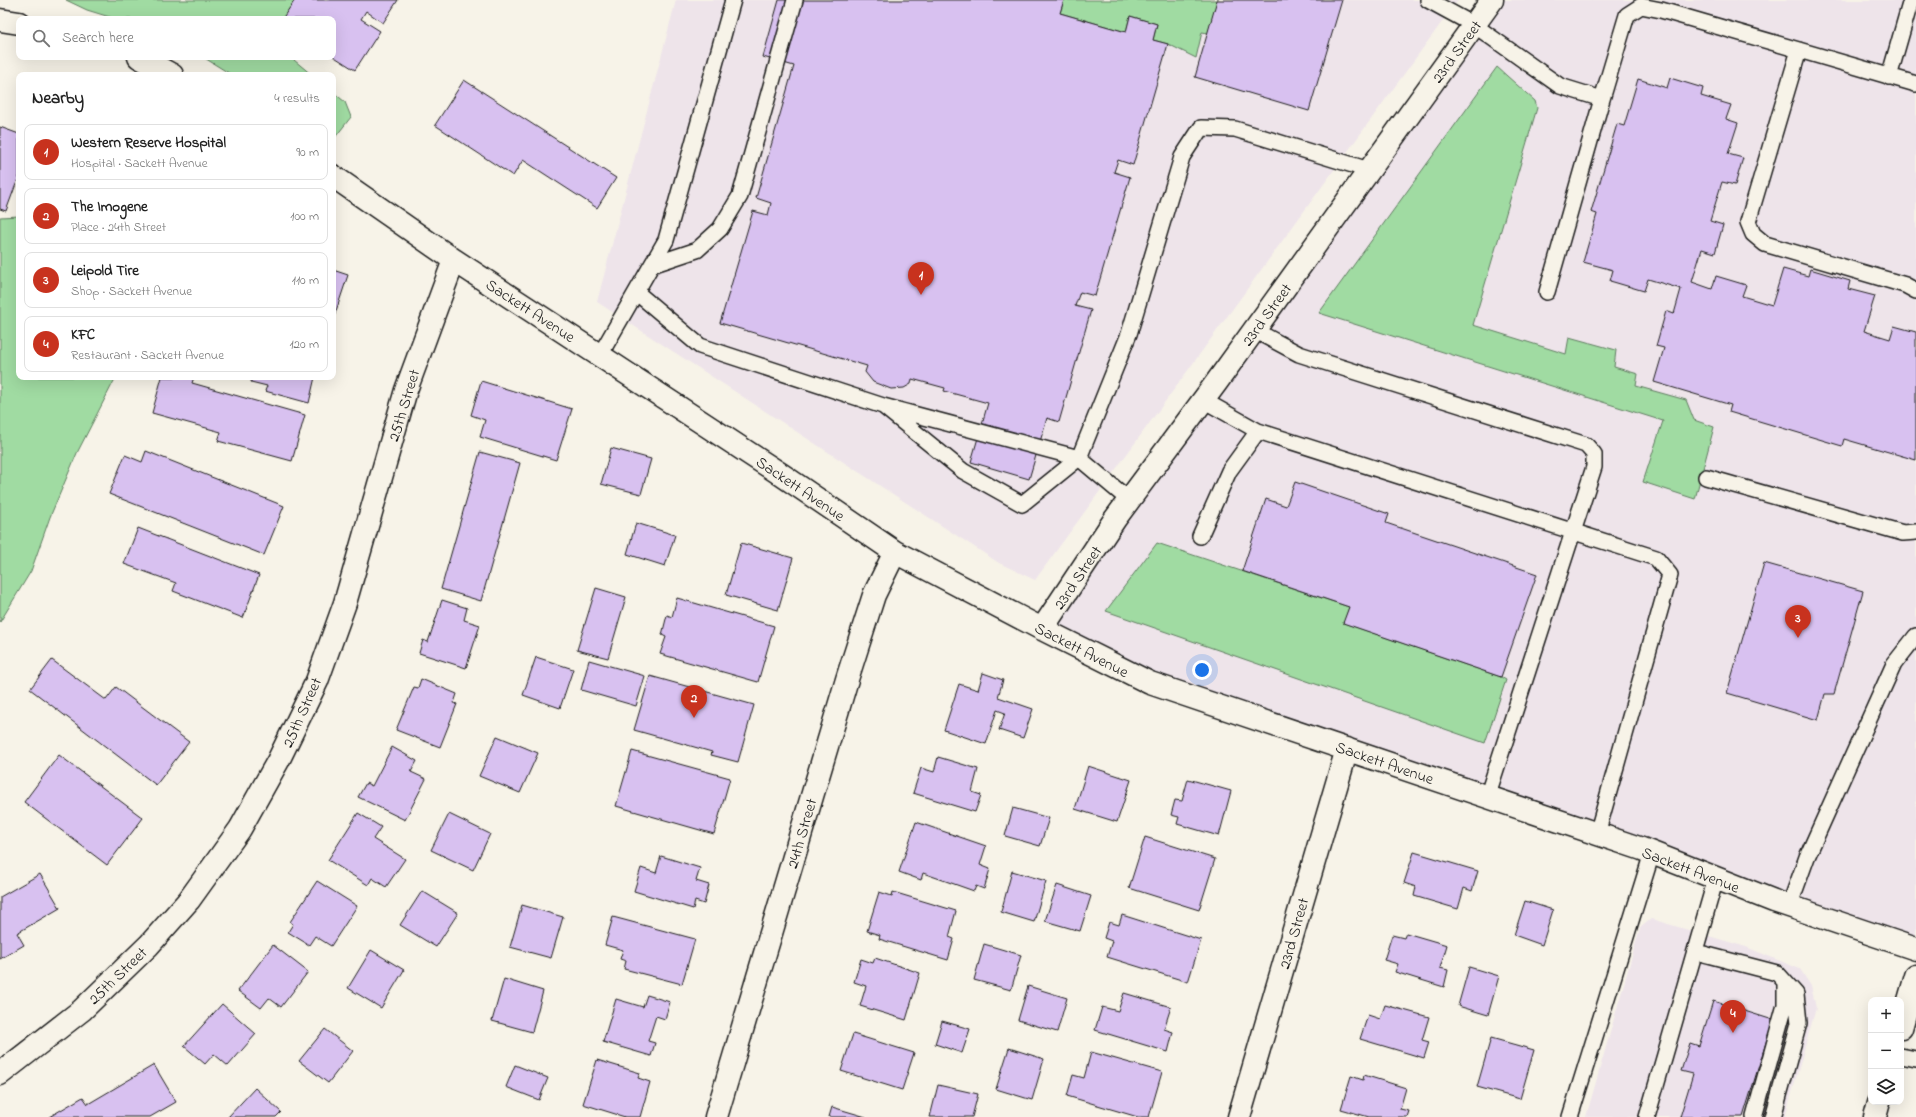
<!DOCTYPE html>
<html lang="en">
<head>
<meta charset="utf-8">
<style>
  body { margin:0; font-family:"Indie Flower",sans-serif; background:#f6f6f6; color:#222 }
  .controls { position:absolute; right:12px; bottom:12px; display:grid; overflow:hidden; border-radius:8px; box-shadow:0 4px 16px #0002 }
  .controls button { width:36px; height:36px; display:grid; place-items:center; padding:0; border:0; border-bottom:1px solid #e0e0e0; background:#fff; color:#222; font:20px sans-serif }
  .you { position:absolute; left:1202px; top:670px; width:14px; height:14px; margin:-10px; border:3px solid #fff; border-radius:50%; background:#1a73e8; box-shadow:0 0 0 6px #1a73e833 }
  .badge { display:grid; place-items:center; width:26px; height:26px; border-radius:50%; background:#c8321e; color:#fff; font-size:13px; font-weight:700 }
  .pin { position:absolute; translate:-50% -33px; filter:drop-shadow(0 1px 2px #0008) }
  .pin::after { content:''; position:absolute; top:21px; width:14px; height:12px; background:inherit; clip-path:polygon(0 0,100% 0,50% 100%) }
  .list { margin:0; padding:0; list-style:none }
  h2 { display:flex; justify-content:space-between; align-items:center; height:52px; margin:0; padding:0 16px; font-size:17px }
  h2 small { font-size:13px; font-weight:400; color:#767676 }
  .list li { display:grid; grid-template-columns:26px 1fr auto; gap:12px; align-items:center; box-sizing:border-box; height:56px; margin:0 8px 8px; padding:0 8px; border:1px solid #e0e0e0; border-radius:8px }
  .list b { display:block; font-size:15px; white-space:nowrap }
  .list p { margin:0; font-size:13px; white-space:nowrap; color:#767676 }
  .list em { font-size:13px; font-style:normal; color:#767676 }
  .icon { flex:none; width:22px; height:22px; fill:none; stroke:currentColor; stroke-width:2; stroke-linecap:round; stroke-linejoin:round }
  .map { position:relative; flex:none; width:1916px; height:1117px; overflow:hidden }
  .search { position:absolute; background:#fff; box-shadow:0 4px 16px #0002; left:16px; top:16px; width:320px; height:44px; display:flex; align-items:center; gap:10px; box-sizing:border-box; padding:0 14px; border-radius:8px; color:#767676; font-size:15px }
  .panel { position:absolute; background:#fff; box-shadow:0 4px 16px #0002; left:16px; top:72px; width:320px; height:308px; border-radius:8px }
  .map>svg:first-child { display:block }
  .built { fill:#eee4ea }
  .green { fill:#a0dba2; stroke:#5e7c5f }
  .building { fill:#d8c1f0; stroke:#1c1c1c }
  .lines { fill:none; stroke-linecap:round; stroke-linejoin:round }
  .lane-casing { stroke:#1c1c1c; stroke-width:18 }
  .street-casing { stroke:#1c1c1c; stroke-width:25 }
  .primary-casing { stroke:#1c1c1c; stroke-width:25 }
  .lane { stroke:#f7f3e8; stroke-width:15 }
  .street { stroke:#f7f3e8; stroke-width:22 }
  .primary { stroke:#f7f3e8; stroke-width:22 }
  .labels { text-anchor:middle; stroke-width:3; stroke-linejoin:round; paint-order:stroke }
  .street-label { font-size:16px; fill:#1c1c1c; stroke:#f7f3e8 }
</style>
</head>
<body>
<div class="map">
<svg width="1916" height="1117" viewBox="0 0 1916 1117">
  <rect width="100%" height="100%" fill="#f7f3e8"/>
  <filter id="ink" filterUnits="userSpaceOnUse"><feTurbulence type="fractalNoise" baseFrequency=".025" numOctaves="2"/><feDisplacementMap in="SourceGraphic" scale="8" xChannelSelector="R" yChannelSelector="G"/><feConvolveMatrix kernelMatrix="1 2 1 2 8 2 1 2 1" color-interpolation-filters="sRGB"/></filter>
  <g filter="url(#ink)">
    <path class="built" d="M676,0H1458L1035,580L999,563L597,302Z
      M1492,0H1916V949L1347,749L1042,629Z
      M1651,919L1746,947L1800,969L1811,986L1816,1008L1785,1117H1586L1640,928Z"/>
    <path class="green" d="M66,0H318L310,19H116L87,10Z
      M1064,0H1218L1208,33L1202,32L1196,58L1168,44L1153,40L1157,24L1130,16L1126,32L1060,13Z
      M203,57H295L294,60L312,75H232Z
      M1497,67L1535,101L1537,108L1473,325L1566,354L1569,337L1616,350L1614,367L1638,374L1636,386L1686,400L1694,420L1714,427L1695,499L1643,482L1663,421L1319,313Z
      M333,92L345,102L351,117L333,140Z
      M19,216V377H116L77,453L50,517L31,571L0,622V217Z
      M1157,543L1349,607L1344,623L1501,677L1506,680L1485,743L1106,611Z"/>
    <path class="building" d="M295,0H398L383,23L366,11L361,19L380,31L355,70L333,56V19H282Z
      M779,0H1064L1060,13L1126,32L1130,16L1157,24L1153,40L1168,44L1133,165L1118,160L1114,172L1130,177L1095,296L1080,292L1075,306L1091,310L1059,422L1047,418L1029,479L971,462L988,403L944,391L945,388L912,379L911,384L904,388L891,389L873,382L865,372L867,366L720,323L753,211L768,215L771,203L756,198L794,66L763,57Z
      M1217,0H1342L1309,111L1195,77Z
      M1670,78L1703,88L1701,96L1731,105L1726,119L1738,123L1728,154L1743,158L1735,185L1722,182L1710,221L1723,225L1715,253L1702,249L1692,282L1712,289L1716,276L1746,285L1742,296L1772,305L1783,269L1808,276L1810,269L1850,281L1848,289L1875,296L1864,331L1890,339L1894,326L1916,332V460L1844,439L1842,446L1729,412L1731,405L1654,382L1664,348L1656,346L1666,311L1674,314L1681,289L1648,279L1644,291L1610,281L1613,270L1583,262L1597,214L1591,212L1617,124L1624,126L1638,79L1667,88Z
      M464,80L616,178L597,208L523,160L513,176L435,125Z
      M0,127L19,134V176L6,211L0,209Z
      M333,270L348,275L333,320Z
      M162,377H194L192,383L305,415L292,461L218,441L221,432L152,413Z
      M252,377H315L309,403L265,391L267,386L251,382Z
      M481,381L572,409L556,460L480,437L485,420L471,415Z
      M611,448L651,459L641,494L601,484Z
      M146,451L284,506L264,555L109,494L125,455L142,462Z
      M480,452L520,463L481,601L441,589Z
      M1295,482L1389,514L1386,523L1537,574L1501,677L1343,623L1349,607L1242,571L1266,499L1286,506Z
      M636,523L675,535L665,566L627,554Z
      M138,528L259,575L243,618L173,591L176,583L124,564Z
      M741,543L793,558L778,610L726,595Z
      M1764,563L1863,591L1834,694H1825L1818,720L1727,693Z
      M596,588L626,597L608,658L577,650Z
      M677,598L774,626L758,682L660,654L666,637L662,635L667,615L672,617Z
      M442,600L467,608L464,620L480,625L466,668L419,653L423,640L428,642Z
      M536,657L573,669L560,708L523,695Z
      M52,660L106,700L116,687L189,742L156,785L30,689Z
      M589,660L645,676L636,706L581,690Z
      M983,673L1003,680L998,697L1033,709L1023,738L999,730L1005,713L997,710L986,744L944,730L959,684L978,690Z
      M650,676L754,705L738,762L711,755L712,752L634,730Z
      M421,679L457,694L454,703L457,704L440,747L396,730L414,687L418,688Z
      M497,736L538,753L520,793L479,776Z
      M392,747L417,761L411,772L426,779L405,820L358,797L366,783L372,786Z
      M632,751L730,778L714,834L616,806Z
      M59,755L143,818L107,865L24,802Z
      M938,757L978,769L972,792L981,795L975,812L913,793L921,768L934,772Z
      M1088,766L1131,780L1117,822L1075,809Z
      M1188,779L1231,791L1219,836L1177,824L1179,817L1171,815L1175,800L1182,801Z
      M1013,808L1049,818L1040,846L1005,836Z
      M358,813L381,827L373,839L405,859L386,887L372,878L368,885L328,860Z
      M449,814L490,834L473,870L431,850Z
      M916,822L986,846L980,865L990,869L984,889L976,886L974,891L923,873L921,880L899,872Z
      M1145,837L1215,859L1199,910L1129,888Z
      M1414,852L1478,871L1472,891L1464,888L1458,909L1414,896L1416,887L1404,883Z
      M661,856L700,868L696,881L709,885L704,904L695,901L693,909L634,891L641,868L656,873Z
      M1012,871L1046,881L1034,922L1001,912Z
      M40,874L60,908L17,933L24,945L0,959V897Z
      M317,881L357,906L331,946L315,936L309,945L288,932L293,924L290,922Z
      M1057,885L1091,896L1080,931L1045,921Z
      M422,891L458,913L436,947L400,925Z
      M879,892L892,896L893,892L956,911L949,937L954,939L948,960L879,939L880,935L867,931Z
      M1525,901L1553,910L1542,945L1514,935Z
      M522,905L563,917L551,958L510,947Z
      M1122,915L1201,940L1188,982L1107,957L1112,941L1104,938L1109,922L1119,925Z
      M613,917L695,939L682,984L624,969L626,961L620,959L623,950L605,945Z
      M1406,933L1447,945L1440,968L1448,970L1444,987L1395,972L1398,964L1384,960L1392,935L1404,938Z
      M984,944L1021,955L1011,990L974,980Z
      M273,945L308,972L281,1007L269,998L261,1008L238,991Z
      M371,950L404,970L381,1008L348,988Z
      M875,958L920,973L906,1020L860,1006L866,986L854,982L861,959L873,963Z
      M1469,967L1499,976L1488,1015L1458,1006Z
      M504,979L543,991L532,1032L492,1021Z
      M1028,986L1067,998L1057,1032L1018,1020Z
      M1124,993L1171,1007L1164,1029L1173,1032L1168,1052L1095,1030L1102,1007L1118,1011Z
      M647,995L670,1002L665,1019L656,1016L648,1041L655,1043L651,1056L603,1042L616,999L643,1007Z
      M1713,1001L1773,1020L1743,1117H1680L1693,1074L1681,1071L1690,1043L1699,1046Z
      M222,1004L256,1034L228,1066L214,1054L205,1064L184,1046Z
      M1385,1005L1429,1017L1422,1040L1429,1042L1424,1058L1360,1039L1368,1015L1380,1019Z
      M942,1021L970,1029L962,1053L935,1044Z
      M325,1029L353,1051L328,1083L299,1061Z
      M853,1034L914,1053L902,1090L841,1071Z
      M1491,1038L1534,1050L1520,1099L1477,1087Z
      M1009,1048L1044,1059L1032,1100L996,1089Z
      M1091,1052L1162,1072L1149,1117H1138L1067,1096L1073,1075L1084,1078Z
      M597,1060L640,1073L638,1078L650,1082L640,1117H625L583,1104Z
      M154,1065L176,1102L150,1117H49L83,1097L88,1104Z
      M515,1065L548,1078L539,1100L506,1087Z
      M1364,1075L1406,1088L1400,1109L1409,1111L1407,1117H1369L1341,1109L1351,1076L1363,1080Z
      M938,1085L978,1094L972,1117H930Z
      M255,1088L281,1112L276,1117H228Z
      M832,1107L866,1117H829Z"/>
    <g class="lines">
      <defs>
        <path id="lane" d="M1428,0L1474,25L1560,86L1602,99L1627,15L1641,6L1661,10L1916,84
          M1799,50L1748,222L1753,234L1765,244L1905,285L1916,291
          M1889,77L1911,0
          M652,265L697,250L720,229L740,196L795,0
          M636,292L700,346L883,406L1079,458L1129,500
          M1547,292L1602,99
          M1254,330L1299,354L1586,445L1594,454V467L1487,797
          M600,355L666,240L733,0
          M1203,400L1258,431L1656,558L1670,575L1597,834
          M883,406L963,471L1022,504L1079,458L1129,334L1182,157L1201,128L1235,129L1369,170
          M1706,477L1903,533L1916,532
          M1200,536L1229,471L1258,431
          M1789,907L1807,857L1894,664L1916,636
          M1696,952L1777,973L1796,994L1799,1023L1773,1117
          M1901,1056L1916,1059
          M1570,1117L1652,853
          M1647,1117L1716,878
          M1754,1117L1785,1005V982"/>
        <path id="street" d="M0,20L19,23
          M139,57L172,75
          M333,176L454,260L782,475L895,552L1042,629L1150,683L1642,849L1774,901L1916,949
          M1042,629L1115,519L1216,383L1492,0
          M0,1074L82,1010L149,945L189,900L240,829L278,761L317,681L345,603L406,390L454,260
          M716,1117L848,676L874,595L895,552
          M1239,1117L1347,749"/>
        <path id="primary" d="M1901,1028L1916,976
          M1875,1117L1879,1102"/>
      </defs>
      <use href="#lane" class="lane-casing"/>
      <use href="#street" class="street-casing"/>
      <use href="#primary" class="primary-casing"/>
      <use href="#lane" class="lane"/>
      <use href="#street" class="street"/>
      <use href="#primary" class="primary"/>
    </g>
  </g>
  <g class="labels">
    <g class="street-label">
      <text transform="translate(1456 51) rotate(-54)" y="6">23rd Street</text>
      <text transform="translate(531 310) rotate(33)" y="6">Sackett Avenue</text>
      <text transform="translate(1266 314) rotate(-54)" y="6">23rd Street</text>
      <text transform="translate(403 405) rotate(-73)" y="6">25th Street</text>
      <text transform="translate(801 488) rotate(34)" y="6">Sackett Avenue</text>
      <text transform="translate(1077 577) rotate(-56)" y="6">23rd Street</text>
      <text transform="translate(1082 649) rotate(27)" y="6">Sackett Avenue</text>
      <text transform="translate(301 712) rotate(-66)" y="6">25th Street</text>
      <text transform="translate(1385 762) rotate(19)" y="6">Sackett Avenue</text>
      <text transform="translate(801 833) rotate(-74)" y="6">24th Street</text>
      <text transform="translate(1691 869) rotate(21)" y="6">Sackett Avenue</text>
      <text transform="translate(1293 933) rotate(-74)" y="6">23rd Street</text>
      <text transform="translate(117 975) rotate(-44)" y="6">25th Street</text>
    </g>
  </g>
</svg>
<div class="controls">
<button>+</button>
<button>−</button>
<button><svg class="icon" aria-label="layers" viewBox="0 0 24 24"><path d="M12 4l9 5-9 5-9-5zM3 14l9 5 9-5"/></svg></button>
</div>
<div class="you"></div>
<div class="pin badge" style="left:921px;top:295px">1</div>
<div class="pin badge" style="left:694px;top:718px">2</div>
<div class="pin badge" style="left:1798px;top:638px">3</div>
<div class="pin badge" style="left:1733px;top:1033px">4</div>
<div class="search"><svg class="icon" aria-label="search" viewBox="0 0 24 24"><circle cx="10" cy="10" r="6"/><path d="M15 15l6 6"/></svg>Search here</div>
<section class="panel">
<h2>Nearby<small>4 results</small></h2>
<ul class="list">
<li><span class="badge">1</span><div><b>Western Reserve Hospital</b><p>Hospital · Sackett Avenue</p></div><em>90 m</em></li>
<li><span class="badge">2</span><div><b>The Imogene</b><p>Place · 24th Street</p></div><em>100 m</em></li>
<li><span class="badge">3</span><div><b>Leipold Tire</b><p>Shop · Sackett Avenue</p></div><em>110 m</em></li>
<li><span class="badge">4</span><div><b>KFC</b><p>Restaurant · Sackett Avenue</p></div><em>120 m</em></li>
</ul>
</section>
</div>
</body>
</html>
